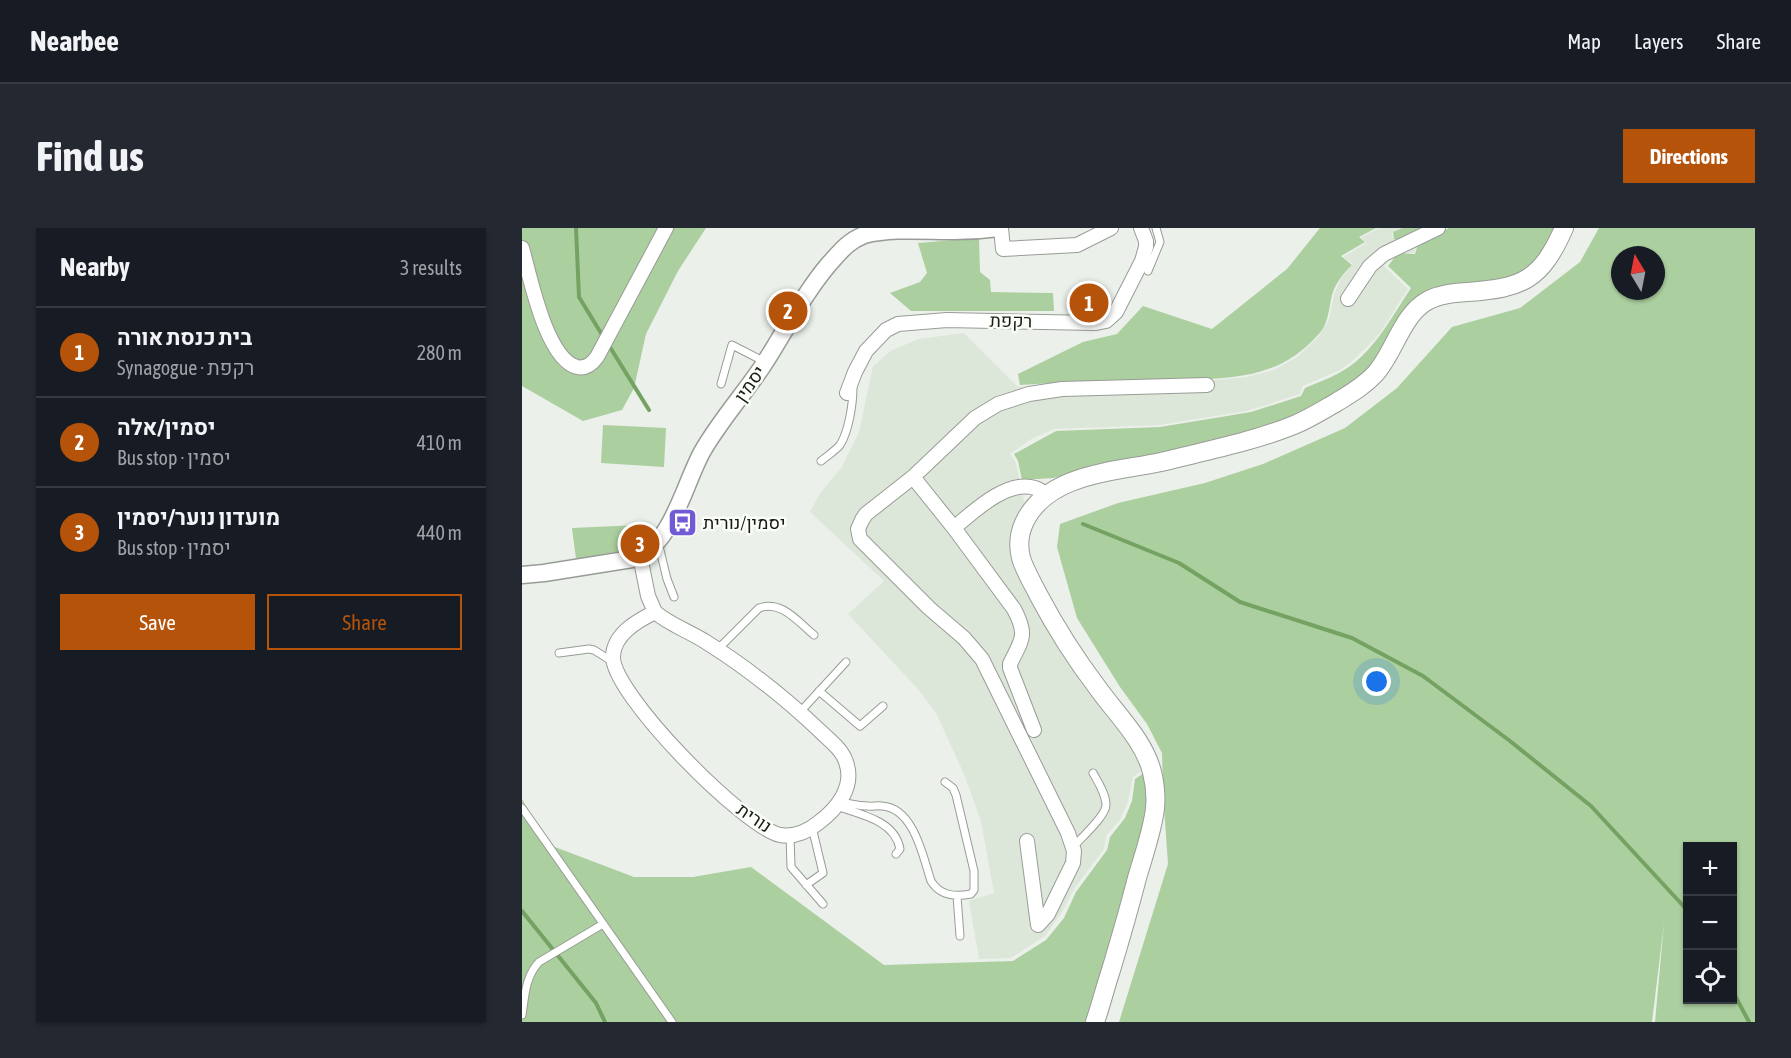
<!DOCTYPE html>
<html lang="en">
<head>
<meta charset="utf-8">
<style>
  body { margin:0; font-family:"Asap Condensed",Heebo,sans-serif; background:#242831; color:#f1f3f6 }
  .controls { position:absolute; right:18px; bottom:18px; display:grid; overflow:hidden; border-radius:0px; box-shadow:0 2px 4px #0004 }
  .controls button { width:54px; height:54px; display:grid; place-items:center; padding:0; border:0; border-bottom:2px solid #363941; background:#171b24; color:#f1f3f6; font:30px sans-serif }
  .compass { position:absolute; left:1089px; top:18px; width:54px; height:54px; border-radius:50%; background:#171b24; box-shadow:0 2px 4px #0004; rotate:350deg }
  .you { position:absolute; left:855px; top:454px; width:21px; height:21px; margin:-15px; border:4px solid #fff; border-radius:50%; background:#1a73e8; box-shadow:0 0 0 9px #1a73e833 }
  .badge { display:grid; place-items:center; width:39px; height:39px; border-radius:50%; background:#b45309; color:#fff; font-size:20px; font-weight:700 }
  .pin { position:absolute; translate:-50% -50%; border:3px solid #fff; box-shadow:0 2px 6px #0006 }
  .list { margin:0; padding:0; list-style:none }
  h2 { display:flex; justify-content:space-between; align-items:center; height:78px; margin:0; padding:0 24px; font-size:26px }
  h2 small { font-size:20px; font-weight:400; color:#9ea1a6 }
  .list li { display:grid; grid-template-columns:39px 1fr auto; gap:18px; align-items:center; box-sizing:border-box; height:90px; padding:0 24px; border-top:2px solid #363941 }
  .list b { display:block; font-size:22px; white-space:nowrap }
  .list p { margin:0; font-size:20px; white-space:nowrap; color:#9ea1a6 }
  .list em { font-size:20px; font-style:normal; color:#9ea1a6 }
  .actions { display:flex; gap:12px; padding:18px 24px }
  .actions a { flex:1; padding:14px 0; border:2px solid #b45309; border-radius:0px; text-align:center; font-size:21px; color:#b45309 }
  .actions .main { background:#b45309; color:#fff }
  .icon { flex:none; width:33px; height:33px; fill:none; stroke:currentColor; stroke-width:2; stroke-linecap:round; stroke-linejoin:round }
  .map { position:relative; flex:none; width:1233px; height:794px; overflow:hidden; border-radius:0px }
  header { display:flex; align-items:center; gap:36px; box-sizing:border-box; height:84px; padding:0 30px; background:#171b24; border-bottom:2px solid #363941 }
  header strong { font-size:28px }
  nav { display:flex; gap:33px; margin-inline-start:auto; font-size:21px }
  .intro { display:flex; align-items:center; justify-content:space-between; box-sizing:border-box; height:144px; padding:0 36px }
  h1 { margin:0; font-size:42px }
  .button { padding:15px 27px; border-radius:0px; background:#b45309; color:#fff; font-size:21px; font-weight:700 }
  main { display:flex; gap:36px; padding:0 36px }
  aside { flex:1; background:#171b24; border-radius:0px; box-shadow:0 2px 4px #0004 }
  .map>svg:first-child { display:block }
  .built { fill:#dde7d9 }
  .green { fill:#accf9f; fill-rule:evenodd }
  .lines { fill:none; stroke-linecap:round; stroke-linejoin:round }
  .stream { stroke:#74a262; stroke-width:4 }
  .service-casing { stroke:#989c96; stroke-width:9 }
  .minor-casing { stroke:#989c96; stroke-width:16 }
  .tertiary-casing { stroke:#989c96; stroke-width:19 }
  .secondary-casing { stroke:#989c96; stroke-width:20 }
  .service { stroke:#fff; stroke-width:7 }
  .minor { stroke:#fff; stroke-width:14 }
  .tertiary { stroke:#fff; stroke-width:16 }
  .secondary { stroke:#fff; stroke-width:18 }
  .labels { text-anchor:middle; stroke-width:5; stroke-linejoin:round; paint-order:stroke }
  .street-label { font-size:18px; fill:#191a18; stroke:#f9fef7 }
  .poi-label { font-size:18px; fill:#191a18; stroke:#f9fef7; text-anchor:start }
</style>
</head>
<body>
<header>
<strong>Nearbee</strong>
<nav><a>Map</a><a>Layers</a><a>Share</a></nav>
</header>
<div class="intro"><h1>Find us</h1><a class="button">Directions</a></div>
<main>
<aside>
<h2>Nearby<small>3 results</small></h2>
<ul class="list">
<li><span class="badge">1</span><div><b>בית כנסת אורה</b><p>Synagogue · רקפת</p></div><em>280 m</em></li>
<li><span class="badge">2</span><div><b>יסמין/אלה</b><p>Bus stop · יסמין</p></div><em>410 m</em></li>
<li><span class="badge">3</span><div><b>מועדון נוער/יסמין</b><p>Bus stop · יסמין</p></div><em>440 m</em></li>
</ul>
<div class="actions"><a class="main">Save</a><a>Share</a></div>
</aside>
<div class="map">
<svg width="1233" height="794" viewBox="0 0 1233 794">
  <rect width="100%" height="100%" fill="#ebf0ea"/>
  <path class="built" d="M857,0H878L869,5L872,11L895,16L892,25L875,24L862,38L886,61L858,105L848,116L830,133L818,142L781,158L778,166L725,183L637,197L533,201L511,210L488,226L494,235L503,277L496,292L492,308L540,423L587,490L608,513L622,541L611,549L606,574L598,592L584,608L582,621L552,661L540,684L523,708L489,730L457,731L447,673L472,665L459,593L442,546L414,485L395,460L326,386L362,353L288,284L298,265L320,239L337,204L351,138L370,122L397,111L442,105L496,159L558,154L695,152L725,149L752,142L775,129L797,108L807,91L812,66L819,50L831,36L821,29L844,15L839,9Z"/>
  <path class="green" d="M0,0H184L156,43L124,106L112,160L100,182L61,193L0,158Z
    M798,0H854L837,9L843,14L819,28L830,37C821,46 814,54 810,67C806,83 807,97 794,109C782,122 766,134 749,140C712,154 670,151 631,151C586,152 542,154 498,157L496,146L561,114L595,106L621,78L690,101L765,41Z
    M880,0H907L878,12L872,11L871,4Z
    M927,0H1032L1029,9L1010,38L982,53L928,59L831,155L779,186L701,213L531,250L500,252L496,233L492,226L534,203L638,199L729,184L779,168L783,160C794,155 806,151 817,145C850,128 869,90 889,60L866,38L876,25L893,26L896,16Z
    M1077,0H1233V794H1133L1142,695L1130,794H597L646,636L641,565L640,525L625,496L598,459L555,390L535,319L538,296L596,275L683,255L741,236L823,200L875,160L930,99L998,80L1058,34ZM1098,27H1134V63H1098ZM1166,618H1210V772H1166Z
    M457,10L458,44L468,52L469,64L531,65L532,83H389L368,65L398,54L405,45L396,15Z
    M81,197L144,200L142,239L79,235Z
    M117,297L118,320L54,331L50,300Z
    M625,543V579L582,794H0V571L25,616L112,649H171L229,639L362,737L491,733L524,712L542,690L554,664L585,622L588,609L603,590L610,573L613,551Z"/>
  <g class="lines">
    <path class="stream" d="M54,0L57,69L82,110
      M86,116L127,182
      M561,296L657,335L718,374L830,410L901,448L988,513L1069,578L1166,683
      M0,683L74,775L83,794
      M1210,762L1227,794"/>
    <defs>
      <path id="service" d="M626,43L638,14L634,0
        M199,156L210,117L243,134
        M299,233C305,228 313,223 318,217C327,203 331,175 331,159
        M136,314L145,351L152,369
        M196,421L237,380C260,372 276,394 292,407
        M37,425L67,421L72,422L91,434
        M297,463L338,498L361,478
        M278,484L324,434
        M317,574C326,575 336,578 346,578C350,579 355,577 360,578C392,580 401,629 409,653C418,668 433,669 449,666L452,662V643L434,567L431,560L423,554
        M314,578C337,586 373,592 378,621L374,626
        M0,580L150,794
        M268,607L269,639L301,676
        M551,619C559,610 584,588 584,577C584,566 576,554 571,545
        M284,657L301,645L290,599
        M435,668L438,708
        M0,787C3,768 3,749 17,734L81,696"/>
      <path id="minor" d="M479,0L481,21L555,17L589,0
        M0,20C8,48 24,131 55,139C64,141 70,136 75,129L144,0
        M826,71L848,38L862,26L916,0
        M325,165L333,144L344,123L364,102L376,96L425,92L574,95L584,93L594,84L620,33L624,19V13L619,0
        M391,249L432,300L492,381C506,408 500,411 488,436V440L512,502
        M432,300C451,284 485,251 513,260C517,261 521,264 525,267
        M118,328L126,368L133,384
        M133,384C148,397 167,403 184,414C224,439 263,470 298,503C307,512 320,521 324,534C333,559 315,581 296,595C285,604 272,609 258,607C222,599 89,465 91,428C92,406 115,393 133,384Z
        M505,613L516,697L526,686L551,635L552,623L546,605L460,431L442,410L407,380L338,311L336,301L340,292L344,286L391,249L453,190L476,176L507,166L540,161L685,157"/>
      <path id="tertiary" d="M0,347L22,345L110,331C150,318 161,259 180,224C197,194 221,167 240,139C263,104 280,68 307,36C318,24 326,13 342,7C369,0 403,3 432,3C447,3 462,2 477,0"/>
      <path id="secondary" d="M573,794C579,777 583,760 589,742C598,712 607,681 615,650C621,629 631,601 633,580C634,569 633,556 630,544C622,512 594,486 575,459C553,430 534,400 517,368C511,356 503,343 499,330C496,318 497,306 502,295C525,245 593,244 639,234C683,223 730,214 772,197C787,191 801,182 815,174C828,166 842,158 853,146C872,125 880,87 905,73C917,66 932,65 946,64C1001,60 1019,52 1042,0"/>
    </defs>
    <use href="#service" class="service-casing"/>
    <use href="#minor" class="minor-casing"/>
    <use href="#tertiary" class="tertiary-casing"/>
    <use href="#secondary" class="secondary-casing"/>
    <use href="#service" class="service"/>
    <use href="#minor" class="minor"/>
    <use href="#tertiary" class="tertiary"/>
    <use href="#secondary" class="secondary"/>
  </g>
  <defs>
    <symbol id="bus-square" viewBox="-11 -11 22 22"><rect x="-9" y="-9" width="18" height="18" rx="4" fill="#715ad4" stroke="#f9fef7"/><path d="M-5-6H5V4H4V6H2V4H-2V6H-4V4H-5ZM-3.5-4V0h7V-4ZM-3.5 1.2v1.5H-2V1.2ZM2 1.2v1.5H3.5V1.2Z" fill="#fff"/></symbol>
  </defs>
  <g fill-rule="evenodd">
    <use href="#bus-square" x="144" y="278" width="33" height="33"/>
  </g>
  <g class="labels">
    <g class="street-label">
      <text transform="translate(489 93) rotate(1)" y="6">רקפת</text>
      <text transform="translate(228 156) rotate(-55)" y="6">יסמין</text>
      <text transform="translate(232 590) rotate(34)" y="6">נורית</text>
    </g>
    <g class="poi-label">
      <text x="181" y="301">יסמין/נורית</text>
    </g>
  </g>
</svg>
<div class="controls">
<button>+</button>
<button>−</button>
<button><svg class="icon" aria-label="locate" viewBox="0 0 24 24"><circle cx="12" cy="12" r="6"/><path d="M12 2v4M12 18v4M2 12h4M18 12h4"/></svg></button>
</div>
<svg class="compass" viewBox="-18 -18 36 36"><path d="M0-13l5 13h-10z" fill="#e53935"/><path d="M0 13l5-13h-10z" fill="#9ea1a6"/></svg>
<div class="you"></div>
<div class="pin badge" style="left:567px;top:75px">1</div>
<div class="pin badge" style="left:266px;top:83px">2</div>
<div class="pin badge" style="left:118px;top:316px">3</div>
</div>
</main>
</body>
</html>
